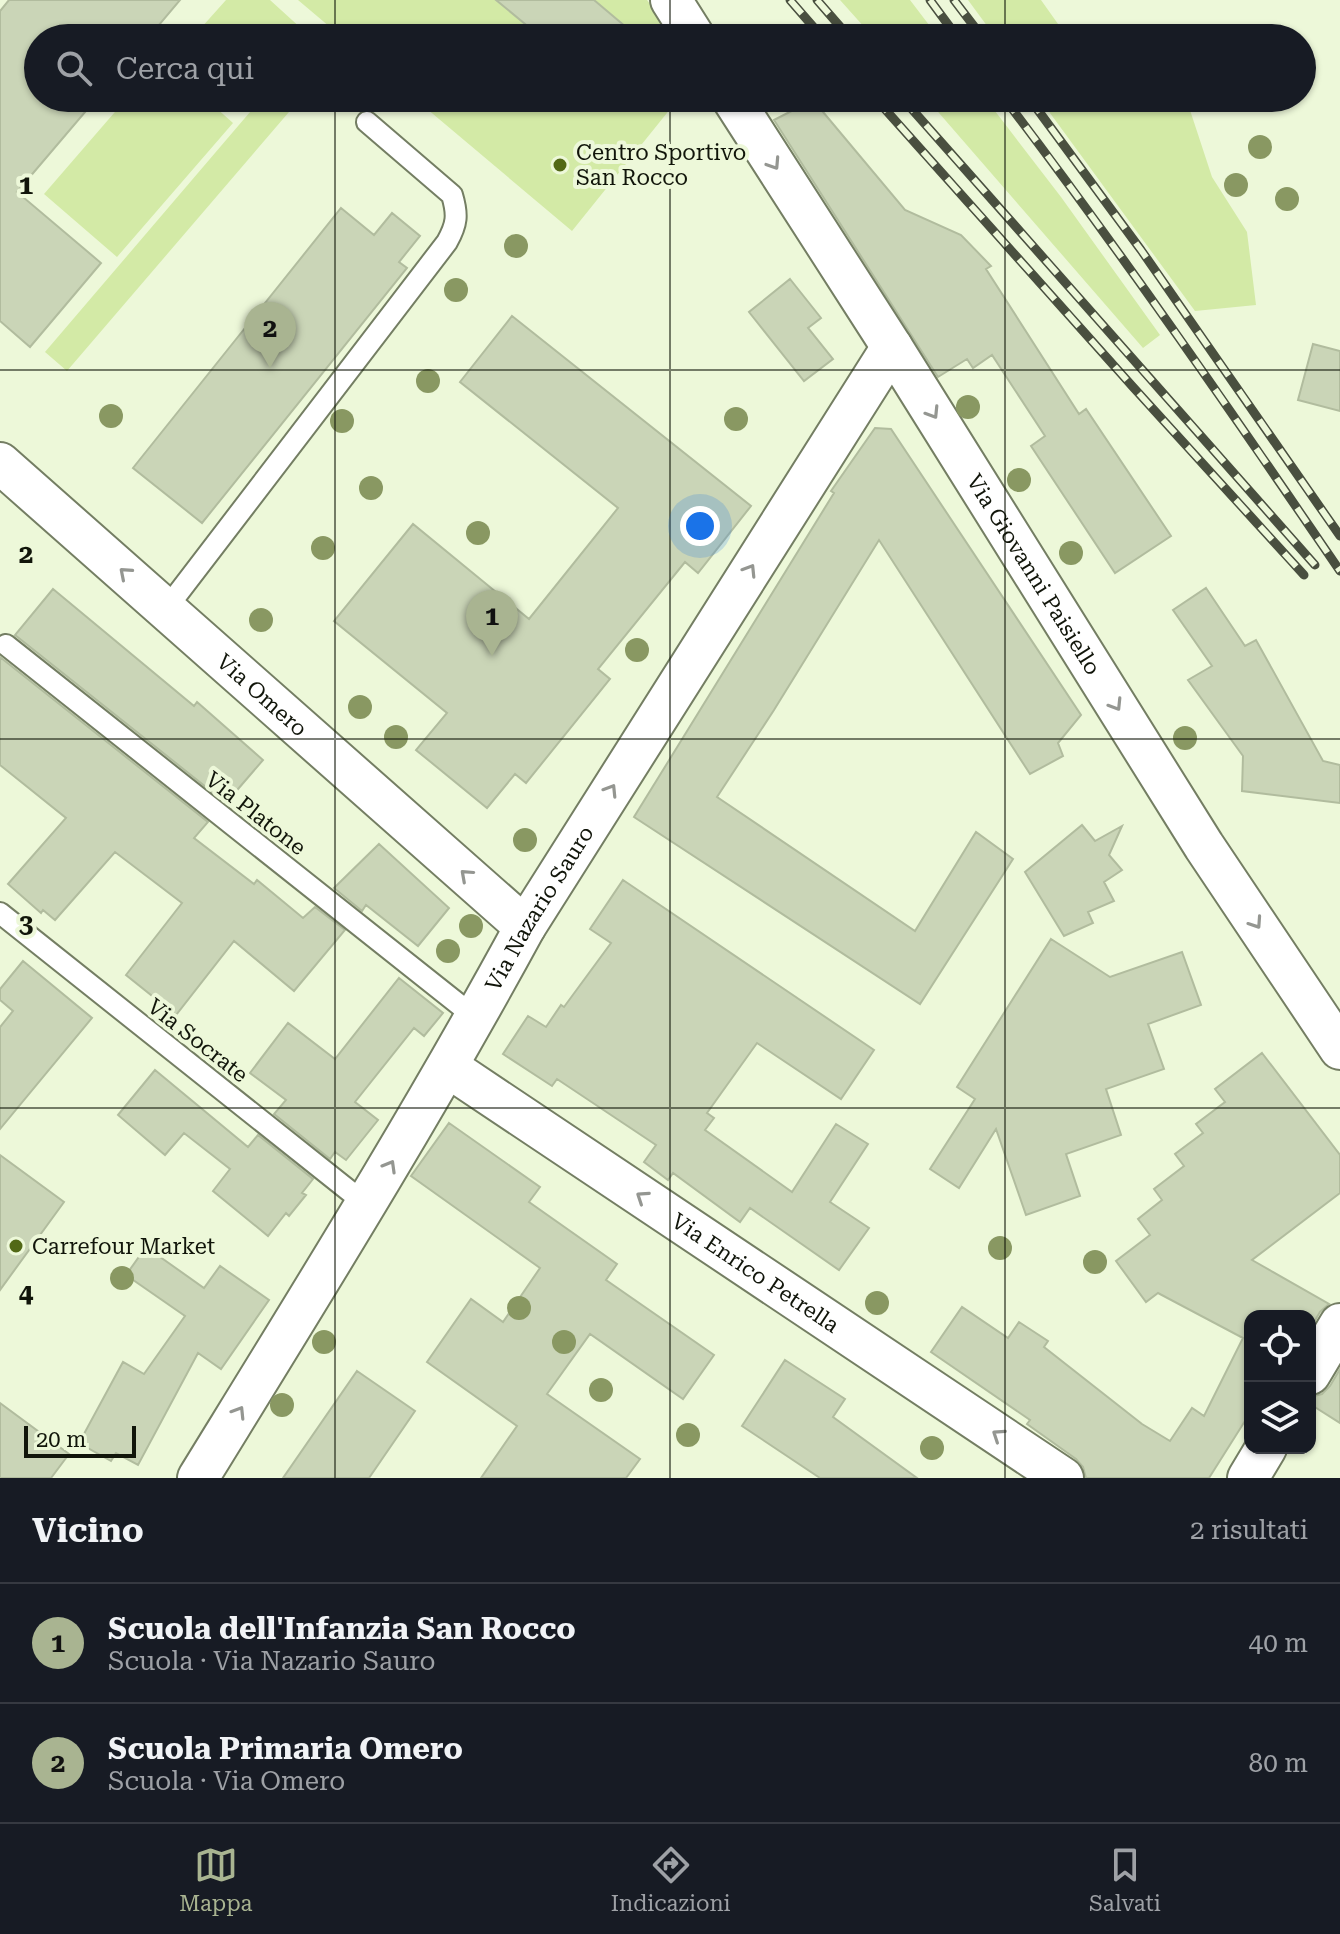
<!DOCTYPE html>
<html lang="it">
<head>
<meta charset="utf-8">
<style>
  body { margin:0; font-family:"Roboto Serif",serif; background:#242831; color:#f1f3f6 }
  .controls { position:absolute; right:24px; bottom:24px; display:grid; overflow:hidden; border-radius:16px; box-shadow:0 2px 6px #0004 }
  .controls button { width:72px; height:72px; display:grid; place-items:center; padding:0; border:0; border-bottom:2px solid #363941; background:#171b24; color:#f1f3f6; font:40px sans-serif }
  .scale { position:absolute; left:24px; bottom:20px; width:112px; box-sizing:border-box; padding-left:8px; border:4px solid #11150a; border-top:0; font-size:22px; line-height:28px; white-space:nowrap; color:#11150a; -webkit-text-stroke:6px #edf8d9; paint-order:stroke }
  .you { position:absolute; left:700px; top:526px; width:28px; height:28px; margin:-20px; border:6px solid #fff; border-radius:50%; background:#1a73e8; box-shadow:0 0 0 12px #1a73e833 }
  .badge { display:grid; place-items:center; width:52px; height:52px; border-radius:50%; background:#a9b491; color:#111; font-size:26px; font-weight:700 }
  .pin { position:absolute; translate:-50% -66px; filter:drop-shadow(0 2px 4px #0008) }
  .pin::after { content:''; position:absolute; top:42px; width:28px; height:24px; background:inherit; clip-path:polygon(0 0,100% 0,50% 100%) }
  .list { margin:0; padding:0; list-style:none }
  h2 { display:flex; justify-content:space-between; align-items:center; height:104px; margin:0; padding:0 32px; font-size:34px }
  h2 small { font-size:26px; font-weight:400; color:#9ea1a6 }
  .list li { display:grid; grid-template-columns:52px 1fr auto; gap:24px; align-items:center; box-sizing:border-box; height:120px; padding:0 32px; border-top:2px solid #363941 }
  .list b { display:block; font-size:30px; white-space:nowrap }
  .list p { margin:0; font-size:26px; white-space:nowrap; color:#9ea1a6 }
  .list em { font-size:26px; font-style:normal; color:#9ea1a6 }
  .icon { flex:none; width:44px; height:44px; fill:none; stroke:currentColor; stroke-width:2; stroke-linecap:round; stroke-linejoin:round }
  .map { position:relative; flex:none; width:1340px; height:1478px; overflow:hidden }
  .search { position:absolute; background:#171b24; box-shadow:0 2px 6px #0004; left:24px; right:24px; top:24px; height:88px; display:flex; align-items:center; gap:20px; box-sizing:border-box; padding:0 28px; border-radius:44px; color:#9ea1a6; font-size:30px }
  .sheet { height:344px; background:#171b24 }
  nav { display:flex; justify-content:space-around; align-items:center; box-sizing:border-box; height:112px; border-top:2px solid #363941; background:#171b24; font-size:22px; color:#9ea1a6 }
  nav a { display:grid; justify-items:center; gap:4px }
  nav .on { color:#a9b491 }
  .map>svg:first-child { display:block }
  .green { fill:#d3eaa6 }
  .building { fill:#cad5b7; stroke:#b1bc9e; stroke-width:2 }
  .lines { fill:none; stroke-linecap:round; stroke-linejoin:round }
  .lane-casing { stroke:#747e63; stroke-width:24 }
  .street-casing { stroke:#747e63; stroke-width:44 }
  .lane { stroke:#fff; stroke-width:20 }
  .street { stroke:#fff; stroke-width:40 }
  .rail-casing { stroke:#494f3f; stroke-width:9 }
  .rail { stroke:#edf8d9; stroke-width:6; stroke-dasharray:18; stroke-linecap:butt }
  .tree { fill:#899862 }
  .oneway { stroke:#949691 }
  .grid { fill:none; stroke:#11150a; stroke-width:2; stroke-opacity:0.55 }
  .poi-dot { fill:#526816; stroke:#edf8d9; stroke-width:3 }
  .labels { text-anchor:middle; stroke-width:8; stroke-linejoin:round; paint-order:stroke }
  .poi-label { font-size:22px; fill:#11150a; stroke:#edf8d9; text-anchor:start }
  .street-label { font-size:22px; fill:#11150a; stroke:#edf8d9 }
  .grid-label { font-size:26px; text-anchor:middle; font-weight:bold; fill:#11150a; stroke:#edf8d9; stroke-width:8; stroke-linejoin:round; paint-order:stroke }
</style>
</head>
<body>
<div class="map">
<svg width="1340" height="1478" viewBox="0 0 1340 1478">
  <rect width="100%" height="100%" fill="#edf8d9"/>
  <path class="green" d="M226,0H270L303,30L296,38H192Z
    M298,0H647L675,38H343Z
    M840,0H910L939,38H874Z
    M968,0H1041L1068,38H996Z
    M127,98H205L233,123L117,257L44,194Z
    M262,98H301L67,371L45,352Z
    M414,98H679L572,231Z
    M926,98H985L1061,197L1160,335L1143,348Z
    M1039,98H1179L1188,104L1212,177L1247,232L1256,305L1195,311Z"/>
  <path class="building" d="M9,0H180L148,38H38V98H97L17,192L101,263L30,347L0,321V11Z
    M496,0H594L639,38H542Z
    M813,100L905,210L961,235L991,266L986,269L1079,414L1086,409L1171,536L1115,573L1031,446L1045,436L992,355L973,368L967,359L938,377L774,120Z
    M341,208L374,235L392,213L420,236L399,262L407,268L202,523L133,468Z
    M790,279L821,318L808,328L833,359L804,381L749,312Z
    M512,316L751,506L698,573L685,562L598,669L610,679L526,783L515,774L487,808L416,750L447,713L334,621L413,524L529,619L618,508L460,382Z
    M1313,344L1340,351V411L1298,400Z
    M875,428L891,429L1081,715L1058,743L1063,756L1030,774L879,540L774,710L717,797L915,931L976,832L1013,859L920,1004L634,817L834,493L831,491Z
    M1206,588L1245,646L1256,640L1323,761L1340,765V803L1242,791L1243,756L1188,680L1212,666L1173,610Z
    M53,589L194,706L197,702L263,760L226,803L15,635Z
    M0,657L208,822L194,838L254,884L257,880L303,918L315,907L345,930L294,991L234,941L176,1015L126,975L182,903L115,852L55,920L43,910L41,913L8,884L66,818L0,765Z
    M1082,825L1095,841L1122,826L1109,855L1122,870L1104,882L1114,901L1088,912L1093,923L1064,936L1025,872Z
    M379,844L449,908L418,946L366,905L362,911L334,888Z
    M623,880L874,1050L841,1099L757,1043L707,1113L714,1118L705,1130L792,1192L836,1124L868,1144L830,1202L869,1228L839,1270L750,1208L740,1222L673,1173L668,1180L644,1162L656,1145L557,1079L552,1086L503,1054L528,1016L546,1027L561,1005L564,1007L611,943L590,929Z
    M1051,939L1110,977L1182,952L1201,1005L1148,1024L1164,1069L1106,1089L1121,1135L1066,1154L1080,1196L1026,1215L996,1129L959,1188L930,1169L975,1099L957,1087Z
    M23,961L92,1018L0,1129V1027L13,1011L0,1000V989Z
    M399,978L443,1013L424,1036L414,1028L355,1102L378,1120L346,1160L335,1152L330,1159L274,1114L286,1100L250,1073L288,1023L335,1059Z
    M1262,1053L1340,1155V1193L1252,1260L1329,1304L1320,1312L1310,1329V1316H1250V1413L1209,1478H1086L1083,1467L1076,1459L1027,1424L1030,1420L931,1352L962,1307L1008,1338L1019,1322L1048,1341L1044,1347L1142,1424L1170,1441L1192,1408L1204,1416L1243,1338L1158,1293L1146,1302L1116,1261L1150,1235L1138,1219L1162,1200L1154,1189L1184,1166L1175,1154L1203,1133L1196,1124L1225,1102L1215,1089Z
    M155,1070L248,1147L258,1135L313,1179L302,1193L306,1195L289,1216L286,1213L268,1236L213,1191L230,1169L184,1133L165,1155L118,1115Z
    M449,1123L540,1187L529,1202L617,1264L606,1280L714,1355L683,1399L590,1334L547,1394L640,1459L626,1478H481L517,1426L427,1362L471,1299L503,1322L540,1268L411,1176Z
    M0,1155L64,1202L0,1290Z
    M146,1247L204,1288L220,1266L269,1300L221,1369L198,1353L138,1465L116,1453L111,1461L79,1443L123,1362L144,1374L185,1316L126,1275Z
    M785,1360L845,1399L833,1417L917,1478H820L742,1426Z
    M1340,1369V1423L1310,1404V1397L1322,1394L1330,1386Z
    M357,1371L415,1411L369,1478H283Z
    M0,1403L69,1454L51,1478H0Z"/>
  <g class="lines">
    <defs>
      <path id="lane" d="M166,609L447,242C457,224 458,215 452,195L367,122
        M6,645L476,1018
        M0,913L367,1205"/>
      <g id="street">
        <path d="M671,0L695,38"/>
        <path id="s1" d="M732,98L892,347L1204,846L1340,1049"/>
        <path id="s2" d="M0,463L525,927"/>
        <path id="s3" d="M448,1067L1063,1478"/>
        <path d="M1310,1374L1340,1324"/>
        <path id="s4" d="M198,1478C310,1296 423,1115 525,927L892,347"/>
        <path d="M1248,1478L1266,1448"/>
      </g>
    </defs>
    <use href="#lane" class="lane-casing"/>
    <use href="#street" class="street-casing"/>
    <use href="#lane" class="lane"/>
    <use href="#street" class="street"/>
    <defs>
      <path id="rail" d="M790,0L823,38
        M817,0L850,38
        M930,0L958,38
        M954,0L983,38
        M875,98L1133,387L1304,575
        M902,98L1315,565
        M1004,98C1121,252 1231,411 1340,571
        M1029,98L1141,250L1340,536"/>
    </defs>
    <use href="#rail" class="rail-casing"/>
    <use href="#rail" class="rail"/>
  </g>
  <g class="tree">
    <circle cx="1260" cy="147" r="12"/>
    <circle cx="1236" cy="185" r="12"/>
    <circle cx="1287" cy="199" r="12"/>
    <circle cx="516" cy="246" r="12"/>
    <circle cx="456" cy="290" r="12"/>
    <circle cx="428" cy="381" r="12"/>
    <circle cx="968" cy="407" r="12"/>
    <circle cx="111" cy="416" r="12"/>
    <circle cx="736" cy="419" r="12"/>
    <circle cx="342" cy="421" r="12"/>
    <circle cx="1019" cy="480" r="12"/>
    <circle cx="371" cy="488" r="12"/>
    <circle cx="478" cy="533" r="12"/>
    <circle cx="323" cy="548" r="12"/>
    <circle cx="1071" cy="553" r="12"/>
    <circle cx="261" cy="620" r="12"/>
    <circle cx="637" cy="650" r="12"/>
    <circle cx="360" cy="707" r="12"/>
    <circle cx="396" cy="737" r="12"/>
    <circle cx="1185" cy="738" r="12"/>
    <circle cx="525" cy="840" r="12"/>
    <circle cx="471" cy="926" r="12"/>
    <circle cx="448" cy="951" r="12"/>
    <circle cx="1000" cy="1248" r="12"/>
    <circle cx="1095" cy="1262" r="12"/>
    <circle cx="122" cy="1278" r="12"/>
    <circle cx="877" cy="1303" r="12"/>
    <circle cx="519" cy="1308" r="12"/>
    <circle cx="324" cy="1342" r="12"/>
    <circle cx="564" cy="1342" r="12"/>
    <circle cx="601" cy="1390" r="12"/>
    <circle cx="282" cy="1405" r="12"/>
    <circle cx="688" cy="1435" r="12"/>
    <circle cx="932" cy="1448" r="12"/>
  </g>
  <defs><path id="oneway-chevron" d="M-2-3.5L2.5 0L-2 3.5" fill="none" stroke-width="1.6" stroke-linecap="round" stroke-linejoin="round" transform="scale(2)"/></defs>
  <g class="oneway">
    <use href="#oneway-chevron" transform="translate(774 164) rotate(57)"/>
    <use href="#oneway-chevron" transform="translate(933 413) rotate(58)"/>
    <use href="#oneway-chevron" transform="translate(750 570) rotate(-58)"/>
    <use href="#oneway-chevron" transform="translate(125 573) rotate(-139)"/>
    <use href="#oneway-chevron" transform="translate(1116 705) rotate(58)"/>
    <use href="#oneway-chevron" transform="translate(611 790) rotate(-58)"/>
    <use href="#oneway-chevron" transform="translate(466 875) rotate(-138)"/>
    <use href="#oneway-chevron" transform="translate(1256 923) rotate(56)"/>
    <use href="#oneway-chevron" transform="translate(390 1166) rotate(-60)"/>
    <use href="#oneway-chevron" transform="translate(642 1197) rotate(-146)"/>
    <use href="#oneway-chevron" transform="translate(239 1412) rotate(-58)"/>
    <use href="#oneway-chevron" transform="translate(998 1435) rotate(-146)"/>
  </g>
  <path class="grid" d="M335,0V38M670,0V38M1005,0V38M335,98V1478M670,98V1478M1005,98V1478M0,370H1340M0,739H1340M0,1108H1340"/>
  <g class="poi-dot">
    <circle cx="560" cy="165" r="8"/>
    <circle cx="16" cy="1246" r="8"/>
  </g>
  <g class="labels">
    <g class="poi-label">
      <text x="576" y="160">Centro Sportivo<tspan x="576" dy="25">San Rocco</tspan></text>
      <text x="32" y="1254">Carrefour Market</text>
    </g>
    <g class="street-label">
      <text dy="8" stroke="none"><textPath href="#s1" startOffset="564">Via Giovanni Paisiello</textPath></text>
      <text dy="8" stroke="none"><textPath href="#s2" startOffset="350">Via Omero</textPath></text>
      <text transform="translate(256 813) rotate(38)" y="8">Via Platone</text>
      <text dy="8" stroke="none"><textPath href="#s4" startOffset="664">Via Nazario Sauro</textPath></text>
      <text transform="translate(198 1040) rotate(38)" y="8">Via Socrate</text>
      <text dy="8" stroke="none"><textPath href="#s3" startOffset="370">Via Enrico Petrella</textPath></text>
    </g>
  </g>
  <g class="grid-label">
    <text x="26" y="194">1</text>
    <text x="26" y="563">2</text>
    <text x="26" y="933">3</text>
    <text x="26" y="1302">4</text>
  </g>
</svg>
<div class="controls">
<button><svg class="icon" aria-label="locate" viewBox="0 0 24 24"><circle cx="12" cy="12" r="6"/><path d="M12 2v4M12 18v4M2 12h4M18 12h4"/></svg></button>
<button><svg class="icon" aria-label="layers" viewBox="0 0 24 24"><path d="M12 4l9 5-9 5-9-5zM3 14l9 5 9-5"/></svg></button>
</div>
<div class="scale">20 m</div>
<div class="you"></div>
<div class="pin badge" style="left:492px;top:656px">1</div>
<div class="pin badge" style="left:270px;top:368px">2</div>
<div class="search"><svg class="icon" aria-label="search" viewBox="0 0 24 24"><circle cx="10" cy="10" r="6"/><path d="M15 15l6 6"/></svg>Cerca qui</div>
</div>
<section class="sheet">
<h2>Vicino<small>2 risultati</small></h2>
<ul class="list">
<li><span class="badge">1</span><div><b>Scuola dell'Infanzia San Rocco</b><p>Scuola · Via Nazario Sauro</p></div><em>40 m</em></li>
<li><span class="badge">2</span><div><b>Scuola Primaria Omero</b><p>Scuola · Via Omero</p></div><em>80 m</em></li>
</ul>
</section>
<nav>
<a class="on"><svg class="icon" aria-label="map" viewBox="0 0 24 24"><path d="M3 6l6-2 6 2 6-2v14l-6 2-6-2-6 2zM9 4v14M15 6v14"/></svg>Mappa</a>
<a><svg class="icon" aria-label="directions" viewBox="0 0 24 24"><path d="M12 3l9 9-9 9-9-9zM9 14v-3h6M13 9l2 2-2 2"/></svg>Indicazioni</a>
<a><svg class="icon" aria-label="saved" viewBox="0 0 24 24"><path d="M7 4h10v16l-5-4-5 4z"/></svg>Salvati</a>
</nav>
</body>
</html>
